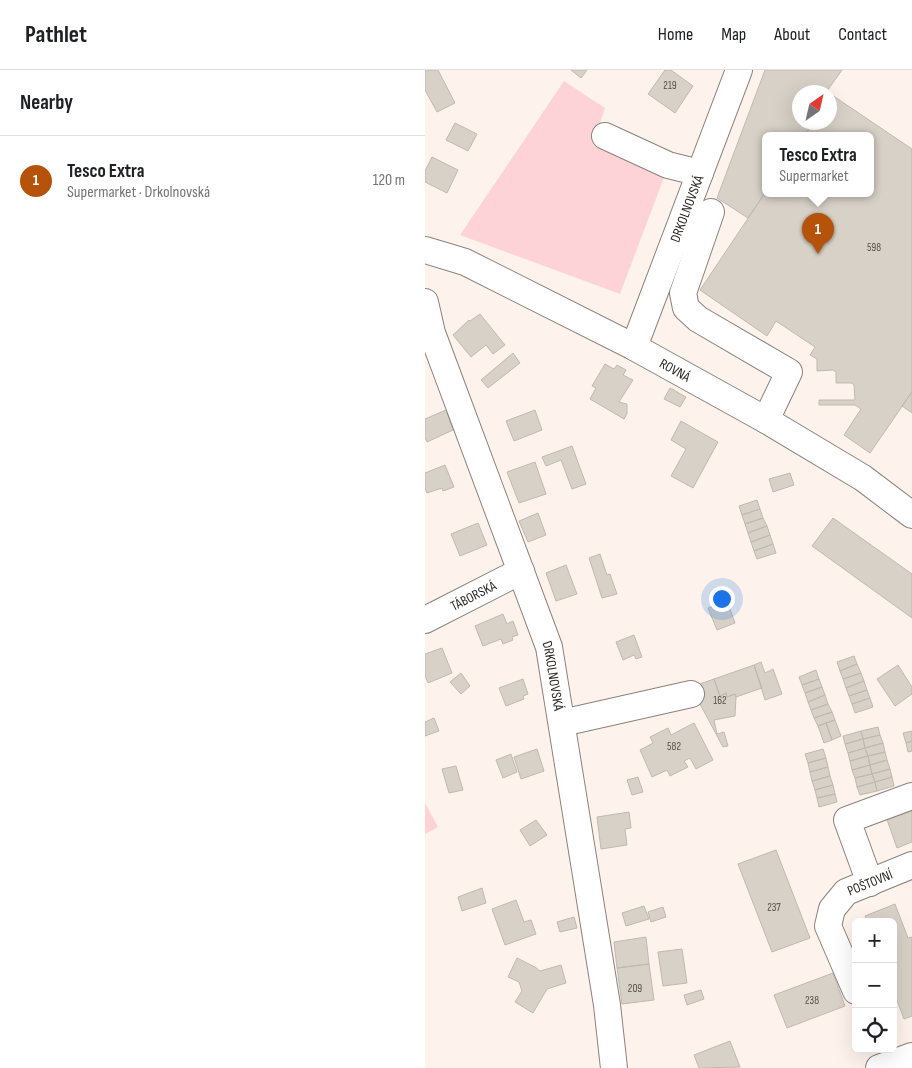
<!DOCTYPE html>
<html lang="en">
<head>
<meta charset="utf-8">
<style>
  body { margin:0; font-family:"Sofia Sans Condensed",sans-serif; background:#f2f2f2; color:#202124 }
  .controls { position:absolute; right:15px; bottom:15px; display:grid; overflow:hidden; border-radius:8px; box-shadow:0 5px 20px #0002 }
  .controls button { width:45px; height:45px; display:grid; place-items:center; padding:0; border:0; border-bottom:1px solid #e0e0e0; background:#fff; color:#202124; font:25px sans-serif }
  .compass { position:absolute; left:367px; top:15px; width:45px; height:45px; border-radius:50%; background:#fff; box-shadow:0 5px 20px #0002; rotate:34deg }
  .you { position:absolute; left:296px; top:528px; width:18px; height:18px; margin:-12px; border:4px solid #fff; border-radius:50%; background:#1a73e8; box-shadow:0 0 0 8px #1a73e833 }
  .badge { display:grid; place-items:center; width:32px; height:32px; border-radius:50%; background:#b45309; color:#fff; font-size:16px; font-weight:700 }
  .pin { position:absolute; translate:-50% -41px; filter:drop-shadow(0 1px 2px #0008) }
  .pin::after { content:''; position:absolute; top:26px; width:18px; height:15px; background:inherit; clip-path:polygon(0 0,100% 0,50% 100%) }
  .popup { position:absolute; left:337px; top:62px; width:112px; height:65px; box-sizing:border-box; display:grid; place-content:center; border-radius:8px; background:#fff; filter:drop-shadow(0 1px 4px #0005); font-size:16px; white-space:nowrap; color:#757577 }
  .popup b { font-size:19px; color:#202124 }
  .popup::after { content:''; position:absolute; left:50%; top:100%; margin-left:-10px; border:10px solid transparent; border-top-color:#fff }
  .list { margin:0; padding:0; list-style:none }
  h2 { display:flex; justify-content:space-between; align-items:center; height:65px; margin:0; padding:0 20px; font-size:21px }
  h2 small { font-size:16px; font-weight:400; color:#757577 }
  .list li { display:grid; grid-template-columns:32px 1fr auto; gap:15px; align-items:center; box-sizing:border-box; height:90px; padding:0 20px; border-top:1px solid #e0e0e0 }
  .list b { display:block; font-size:19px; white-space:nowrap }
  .list p { margin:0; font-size:16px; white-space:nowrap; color:#757577 }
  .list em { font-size:16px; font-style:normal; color:#757577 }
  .icon { flex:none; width:28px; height:28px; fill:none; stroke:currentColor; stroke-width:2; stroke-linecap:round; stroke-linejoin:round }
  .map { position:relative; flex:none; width:487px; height:998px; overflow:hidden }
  header { display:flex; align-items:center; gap:30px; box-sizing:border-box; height:70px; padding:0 25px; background:#fff; border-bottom:1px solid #e0e0e0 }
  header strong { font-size:24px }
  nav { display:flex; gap:28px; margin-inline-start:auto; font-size:18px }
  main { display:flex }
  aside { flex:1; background:#fff }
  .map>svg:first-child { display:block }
  .green { fill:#fdd3d8 }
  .building { fill:#d7d1c7; stroke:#bfbab0 }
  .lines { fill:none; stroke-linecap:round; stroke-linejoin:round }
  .minor-casing { stroke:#8b827c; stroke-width:28 }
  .minor { stroke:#fff; stroke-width:26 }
  .labels { text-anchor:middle; stroke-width:4; stroke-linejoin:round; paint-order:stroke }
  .number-label { font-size:11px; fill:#54504b }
  .street-label { font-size:14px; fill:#292522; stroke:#fff }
</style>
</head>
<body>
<header>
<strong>Pathlet</strong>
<nav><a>Home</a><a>Map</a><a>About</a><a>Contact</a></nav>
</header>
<main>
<aside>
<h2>Nearby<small></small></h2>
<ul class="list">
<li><span class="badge">1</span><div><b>Tesco Extra</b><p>Supermarket · Drkolnovská</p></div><em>120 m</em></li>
</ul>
</aside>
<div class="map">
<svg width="487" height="998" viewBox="0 0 487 998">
  <rect width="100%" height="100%" fill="#fef3ec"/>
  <path class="green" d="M139,11L180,38L168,74L241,102L195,224L35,165Z
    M0,733L13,757L0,764Z"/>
  <path class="building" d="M0,0H13L30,33L12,42L0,20Z
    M146,0H162L156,8Z
    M240,0H246L268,16L250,43L223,24Z
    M340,0H417L402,21L404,22H374V52H388L380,65H340V123L323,148L292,128Z
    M407,25L487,79V322L445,383L419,365L436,339L430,335H394V330H430L429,315L427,313H411V302L408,300L392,301V289L385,285L390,277L351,251L342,266L275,220L340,123H446V65H380L388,52H404V29Z
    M30,53L52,64L43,81L21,70Z
    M7,87L33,100L22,123L0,112V101Z
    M55,244L80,275L68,284L61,275L46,287L28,265L44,250L45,251Z
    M88,283L95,293L63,318L56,310Z
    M180,294L189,299L192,295L201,300L198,305L208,310L194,332L202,334V344L199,349L165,329L171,318L167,316Z
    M245,318L261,327L255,337L239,329Z
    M487,322V343L477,336Z
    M21,340L28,360L2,372L0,367V349Z
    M110,340L117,360L89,371L81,351Z
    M256,351L293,372L268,418L246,406L261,379L246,370Z
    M147,376L161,414L147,419L136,390L121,396L117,387Z
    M110,392L121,424L94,433L82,402Z
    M20,395L29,417L18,421L17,418L2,423L0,418V403Z
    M365,403L369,415L348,422L344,409Z
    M332,430L335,439L317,445L314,436Z
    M335,439L338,448L320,454L317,445Z
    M113,443L121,465L103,472L94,451Z
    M338,448L342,456L323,463L320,454Z
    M408,448L487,504V548L387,476Z
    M53,453L62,475L35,486L26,464Z
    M342,456L345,465L326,472L323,463Z
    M345,465L348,474L329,481L326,472Z
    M348,474L351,483L332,489L329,481Z
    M175,484L182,505L185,504L192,524L177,528L164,488Z
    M141,495L152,524L131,531L121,503Z
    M302,531L310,553L292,560L283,538Z
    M78,544L82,554L88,551L93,565L87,567L88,570L78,574L76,569L58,576L50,556Z
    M209,565L217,587L211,589L209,585L198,590L191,572Z
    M17,578L27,603L3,613L0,606V584Z
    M429,586L432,594L415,601L412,592Z
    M336,592L340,603L348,599L357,624L340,630L329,595Z
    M432,594L436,603L418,609L415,601Z
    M329,595L337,618L311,627L310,624L302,627L301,623L295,626L289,609Z
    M473,595L487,617V624L470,636L452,609Z
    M391,600L394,609L377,615L374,607Z
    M36,603L45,616L36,624L25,612Z
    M436,603L439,611L421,618L418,609Z
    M98,609L103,624L98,626L99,629L81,636L74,618Z
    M289,609L295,626L301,623L302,627L310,624L311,627L310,646L289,650L292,664L299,662L303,676L298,677L275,634L269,616Z
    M394,609L397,617L380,623L377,615Z
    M439,611L442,620L424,626L421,618Z
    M397,617L400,625L383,632L380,623Z
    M442,620L445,628L427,634L424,626Z
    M400,625L403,634L386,640L383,632Z
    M445,628L448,637L430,643L427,634Z
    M403,634L407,642L389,648L386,640Z
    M407,642L410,650L393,656L389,648Z
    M9,648L14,661L0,666V652Z
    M410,650L416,666L407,670L401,653Z
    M269,653L288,690L271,699L265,688L259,691L263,697L245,706L242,700L227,707L215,680L228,673L225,667L243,658L246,665Z
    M401,653L407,670L399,673L393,656Z
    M453,657L455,665L438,669L436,661Z
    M436,661L438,669L420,674L418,666Z
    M487,661V671L481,673L478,663Z
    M455,665L458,673L440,678L438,669Z
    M438,669L440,678L423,683L420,674Z
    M487,671V681L483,682L481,673Z
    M458,673L460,682L443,686L440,678Z
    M440,678L443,686L425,691L423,683Z
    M112,679L119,701L96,709L89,687Z
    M398,679L401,688L383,693L380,684Z
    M460,682L462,690L445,695L443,686Z
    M86,684L92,702L78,708L71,690Z
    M443,686L445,695L427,700L425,691Z
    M401,688L403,697L385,702L383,693Z
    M462,690L465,699L447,704L445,695Z
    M445,695L447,704L430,708L427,700Z
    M31,696L38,720L24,723L17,699Z
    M403,697L405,706L387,711L385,702Z
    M465,699L467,707L450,712L447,704Z
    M447,704L450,712L432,717L430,708Z
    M405,706L408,715L390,720L387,711Z
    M213,707L218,722L207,725L202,710Z
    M467,707L469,716L452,721L450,712Z
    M450,712L452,721L435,725L432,717Z
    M408,715L410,724L392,728L390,720Z
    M410,724L412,732L394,737L392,728Z
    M487,734V772L472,778L460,744Z
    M204,742L206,758L200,759L202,775L176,779L172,747Z
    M111,750L122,765L105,776L95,760Z
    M351,780L385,868L347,882L313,794Z
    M57,818L61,833L37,841L33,827Z
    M91,830L99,852L106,850L111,864L80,875L67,839Z
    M470,834L483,868L487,867V946L479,949L468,920V852H442L440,846Z
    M219,836L224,849L201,856L197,843Z
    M238,837L241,847L226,852L223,842Z
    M149,847L152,858L135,862L132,852Z
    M221,867L224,894L192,898L189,872Z
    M257,879L262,913L238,916L233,882Z
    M92,888L110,897L115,901L136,895L141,913L122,919L108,943L90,932L97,921L94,912L83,907Z
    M224,894L229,930L197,934L192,898Z
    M408,903L420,936L362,958L349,925Z
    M276,920L279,929L262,935L259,925Z
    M305,971L315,997L274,998L269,985Z"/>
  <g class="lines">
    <defs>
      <g id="minor">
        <path d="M180,66L243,95L275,103"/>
        <path d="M286,142L258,223L261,238L273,249L364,302L341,350"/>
        <path id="s1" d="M0,180L40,192L209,277L341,350L438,408L487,445"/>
        <path id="s2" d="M0,232L7,263L124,577L182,935L189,998"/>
        <path id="s3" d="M209,277L314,0"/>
        <path id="s4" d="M0,550L96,501"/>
        <path d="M137,653L266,624"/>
        <path d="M445,813L422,750L487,726"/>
        <path id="s5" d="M431,921L403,856L407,839L421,822L487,795"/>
        <path d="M454,998L487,986"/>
      </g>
    </defs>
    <use href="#minor" class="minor-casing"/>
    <use href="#minor" class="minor"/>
  </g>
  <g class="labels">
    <g class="number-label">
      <text x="245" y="19">219</text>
      <text x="449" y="181">598</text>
      <text x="295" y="634">162</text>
      <text x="249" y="680">582</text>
      <text x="349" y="841">237</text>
      <text x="210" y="922">209</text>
      <text x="387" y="934">238</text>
    </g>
    <g class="street-label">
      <text dy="5" stroke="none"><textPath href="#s3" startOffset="148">DRKOLNOVSKÁ</textPath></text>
      <text dy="5" stroke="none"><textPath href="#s1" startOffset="278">ROVNÁ</textPath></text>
      <text dy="5" stroke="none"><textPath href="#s4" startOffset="54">TÁBORSKÁ</textPath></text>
      <text dy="5" stroke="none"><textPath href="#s2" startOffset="396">DRKOLNOVSKÁ</textPath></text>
      <text dy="5" stroke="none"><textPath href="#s5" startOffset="136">POŠTOVNÍ</textPath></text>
    </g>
  </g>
</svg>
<div class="controls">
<button>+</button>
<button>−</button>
<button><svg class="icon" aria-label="locate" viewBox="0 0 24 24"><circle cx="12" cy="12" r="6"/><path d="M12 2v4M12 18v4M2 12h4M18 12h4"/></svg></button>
</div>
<svg class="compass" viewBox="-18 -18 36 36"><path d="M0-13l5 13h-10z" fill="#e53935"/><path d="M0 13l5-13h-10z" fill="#757577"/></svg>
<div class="you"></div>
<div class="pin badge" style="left:393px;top:184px">1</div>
<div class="popup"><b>Tesco Extra</b>Supermarket</div>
</div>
</main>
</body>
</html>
